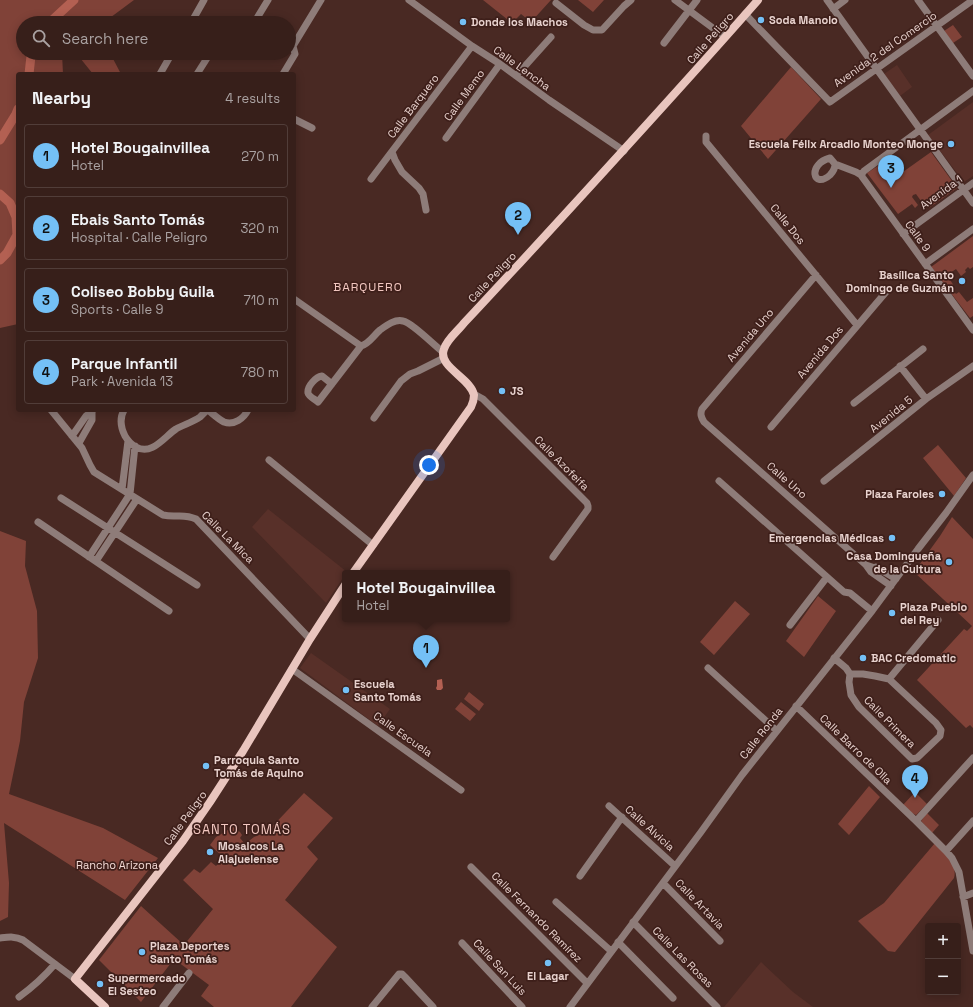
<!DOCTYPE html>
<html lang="en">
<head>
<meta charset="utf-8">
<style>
  body { margin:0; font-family:"Space Grotesk",sans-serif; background:#422c27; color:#f1f3f6 }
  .controls { position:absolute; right:12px; bottom:12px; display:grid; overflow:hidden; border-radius:4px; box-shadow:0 2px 10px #0003 }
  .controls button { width:36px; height:36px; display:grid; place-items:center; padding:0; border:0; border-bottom:1px solid #513d39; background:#371f1a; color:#f1f3f6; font:20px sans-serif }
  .you { position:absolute; left:429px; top:465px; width:14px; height:14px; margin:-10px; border:3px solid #fff; border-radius:50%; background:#1a73e8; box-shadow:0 0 0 6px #1a73e833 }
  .badge { display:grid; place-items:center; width:26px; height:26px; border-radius:50%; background:#74c0f6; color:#111; font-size:13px; font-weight:700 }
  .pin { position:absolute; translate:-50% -33px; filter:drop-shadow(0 1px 2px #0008) }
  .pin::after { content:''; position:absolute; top:21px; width:14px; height:12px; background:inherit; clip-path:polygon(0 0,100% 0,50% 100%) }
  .popup { position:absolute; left:342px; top:570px; width:168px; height:52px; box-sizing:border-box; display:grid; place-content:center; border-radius:4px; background:#371f1a; filter:drop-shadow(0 1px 3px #0005); font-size:13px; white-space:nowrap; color:#aaa2a2 }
  .popup b { font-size:15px; color:#f1f3f6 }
  .popup::after { content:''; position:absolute; left:50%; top:100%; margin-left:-8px; border:8px solid transparent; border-top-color:#371f1a }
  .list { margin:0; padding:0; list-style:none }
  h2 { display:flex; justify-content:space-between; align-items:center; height:52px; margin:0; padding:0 16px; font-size:17px }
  h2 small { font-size:13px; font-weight:400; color:#aaa2a2 }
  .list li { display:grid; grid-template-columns:26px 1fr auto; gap:12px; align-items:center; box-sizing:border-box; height:64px; margin:0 8px 8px; padding:0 8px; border:1px solid #513d39; border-radius:4px }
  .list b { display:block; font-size:15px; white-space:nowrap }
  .list p { margin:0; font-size:13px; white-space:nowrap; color:#aaa2a2 }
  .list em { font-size:13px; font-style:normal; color:#aaa2a2 }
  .icon { flex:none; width:22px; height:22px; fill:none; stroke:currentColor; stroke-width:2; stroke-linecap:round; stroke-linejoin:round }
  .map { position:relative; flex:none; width:973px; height:1007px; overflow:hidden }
  .search { position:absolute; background:#371f1a; box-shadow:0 2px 10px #0003; left:16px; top:16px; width:280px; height:44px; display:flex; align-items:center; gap:10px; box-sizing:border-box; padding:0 14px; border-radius:22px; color:#aaa2a2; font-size:15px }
  .panel { position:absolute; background:#371f1a; box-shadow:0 2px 10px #0003; left:16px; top:72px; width:280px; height:340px; border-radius:4px }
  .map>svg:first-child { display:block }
  .built { fill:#583029 }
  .green { fill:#804238 }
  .water { fill:#b36052 }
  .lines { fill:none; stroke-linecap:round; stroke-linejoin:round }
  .river { stroke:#b36052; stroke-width:9 }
  .minor { stroke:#8e7c79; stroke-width:7 }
  .major { stroke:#e9c5be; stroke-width:8 }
  .poi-dot { fill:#74c0f6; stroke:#3e1f1a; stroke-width:1.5 }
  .labels { text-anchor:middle; stroke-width:3.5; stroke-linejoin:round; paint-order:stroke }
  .poi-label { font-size:11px; font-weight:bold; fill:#e8d2ce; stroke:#3e1f1a; text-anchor:start }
  .street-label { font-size:11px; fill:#e8d2ce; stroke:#3e1f1a }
  .park-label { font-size:11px; fill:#f3dad5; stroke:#3e1f1a }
  .neighbourhood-label { font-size:12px; letter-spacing:1px; fill:#f2c7c0; stroke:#3e1f1a }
  .quarter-label { font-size:13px; letter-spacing:1px; fill:#f2c7c0; stroke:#3e1f1a }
</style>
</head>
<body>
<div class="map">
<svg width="973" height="1007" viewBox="0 0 973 1007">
  <rect width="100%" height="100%" fill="#492923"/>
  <path class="built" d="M897,65L912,87L900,96L884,74Z
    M973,102V176L964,182L928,135Z
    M268,509L347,572L345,573V575L326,603L252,527Z
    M311,653L390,709L378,726L300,668Z
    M761,962L793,992L813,1007H724Z"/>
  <path class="green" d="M0,0H134L103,23H23V53H62L63,74H18V324L0,328Z
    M483,0H551L531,22L521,14L512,23Z
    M578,0H604L593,12Z
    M953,25L962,37L953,43L944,31Z
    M76,53H110L121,74H93Z
    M791,67L821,99L768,159L741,126Z
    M931,152L957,188L929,208L922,200L921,201L916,194L913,195L912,197L918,205L915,208L912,204L898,214L867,173L881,164L893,179Z
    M973,236V267L970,269L968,267L965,270L966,272L961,276L956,269L947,275L954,286L951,288L956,294L959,292L967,302L973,298V316L970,318L931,267Z
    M938,445L966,478L954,496L923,458Z
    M952,517L973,539V728L970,725L966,728L917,680L964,629L967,631L972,626L914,572L940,536Z
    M0,531L26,541L25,566L37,611L38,658L24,702L20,741L9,794L103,828L158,858L125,900L4,823L9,883L8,917L0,921Z
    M818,596L836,611L804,657L786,641Z
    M735,601L750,614L714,655L700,642Z
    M469,692L484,704L479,711L464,699Z
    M461,702L476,714L470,721L455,709Z
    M869,786L880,797L849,835L838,824Z
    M915,792L927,804L916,815L912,813L903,805Z
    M304,793L333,818L307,847L318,859L285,900L337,947L291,1007H214L201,996L209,985L174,959L141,1002L99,960L141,906L184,945L213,909L183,880L194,869L200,873L211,862L216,866L224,858L210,845L216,837L233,827L240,832L242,835L240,838L245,844L254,837L267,832Z
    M927,813L939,825L932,833L921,821Z
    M935,843C944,853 958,864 954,878L895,952L888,951L858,921L884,903Z"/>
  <path class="water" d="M442,679L443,688L441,690H437L436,688L437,686V680Z"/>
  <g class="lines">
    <path class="river" d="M49,23L74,0
      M29,74L31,56L33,53
      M0,140L16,114L18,109
      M0,194L10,203L16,217L17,235L7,253L0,260"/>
    <path class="minor" d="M409,0L472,46L500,64L549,100L624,151
      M675,0L725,37
      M827,0L973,203
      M918,0L973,76
      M556,3L584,25L593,30H602L624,6L631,0
      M833,9L845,0
      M745,14L830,102L973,0
      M191,23L204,0
      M254,23L268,0
      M664,43L697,0
      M234,55L235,53
      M160,74L172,53
      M197,74L209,55
      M283,74L295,54L293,46L321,0
      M516,76L551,37
      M294,119L312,128
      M706,136V142L857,325
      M446,138L500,64
      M392,152L395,160L402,172L419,188L423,194L426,210
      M835,164C835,168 834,171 830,175C813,190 807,164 830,158L835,164L856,172L861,175
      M861,175L863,178L973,330
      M861,175L864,171L973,91
      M371,179L472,46
      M903,234L973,183
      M925,264L973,229
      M816,275L702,409C700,414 701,417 704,422L866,565L871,572L891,586
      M294,299L361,346
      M361,346C369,344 374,335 380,330C387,325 395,319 403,321C411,322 434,345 443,352
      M900,366L926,399
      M332,384L322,376C316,377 307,386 308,393C309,397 315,399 318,402L361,346
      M474,394L483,399L587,503L588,506V509L553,557
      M854,403L923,349
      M51,410L82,448L90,465L94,472L163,515C176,518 183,513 196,519L310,639
      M124,410C119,419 121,428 125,436C128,441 132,445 136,447C152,456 164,437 176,429C183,425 193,422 200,417C202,415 205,412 207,410
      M208,410C213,414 218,419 224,422C234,426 244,418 248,410
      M374,418L401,381L410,374L418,371L444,358
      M771,427L886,292
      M72,436L86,416L92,412
      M79,443L92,420V410
      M269,460L373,545
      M719,481L844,592L850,593L872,611
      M824,481L926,399L973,366
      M122,489L128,441
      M61,498L197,585
      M38,522L169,611
      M89,557L130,494L135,446
      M96,561L137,499
      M866,565L875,568L876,567L896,579
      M790,625L827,577
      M834,658L846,668L850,674L849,682L851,695L859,707L912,759L917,758L940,736L941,730L936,723L889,679L875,676L863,674H850
      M708,668L777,731
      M292,669L461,790
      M889,679L938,620
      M796,706L916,821L946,851L952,858L959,872L973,951
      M609,806L675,866
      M916,821L973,758
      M946,851L973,821
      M471,867L587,983
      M580,876L622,817
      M663,883L720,941
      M963,897L973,893
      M556,902L611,951
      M633,922L717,1007
      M0,938C9,937 15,936 23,940L75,979
      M618,942L673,998
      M462,943L522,1007
      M19,997C34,986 43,978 55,964
      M163,1007L189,973
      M372,1007L399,974H402L405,977L433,1007
      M570,1007L701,832L742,775L872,611L918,549L946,513L973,475"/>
    <path class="major" d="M353,573L471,407C473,403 474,399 474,395C471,378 437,367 444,349C447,339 458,331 464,323C483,303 501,283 520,263C600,176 680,89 758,0
      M105,1007L75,979L183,841L210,802L243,751L310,639L345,585"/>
  </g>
  <g class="poi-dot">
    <circle cx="761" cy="20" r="4"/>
    <circle cx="463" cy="22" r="4"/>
    <circle cx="951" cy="144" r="4"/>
    <circle cx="962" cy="281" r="4"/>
    <circle cx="502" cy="391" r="4"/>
    <circle cx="942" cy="494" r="4"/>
    <circle cx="892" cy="538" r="4"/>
    <circle cx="949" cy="562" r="4"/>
    <circle cx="892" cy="613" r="4"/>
    <circle cx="863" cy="658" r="4"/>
    <circle cx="346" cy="690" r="4"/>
    <circle cx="206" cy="766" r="4"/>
    <circle cx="210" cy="852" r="4"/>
    <circle cx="142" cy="952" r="4"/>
    <circle cx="548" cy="963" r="4"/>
    <circle cx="100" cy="984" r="4"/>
  </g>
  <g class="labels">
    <g class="poi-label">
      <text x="769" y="24">Soda Manolo</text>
      <text x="471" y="26">Donde los Machos</text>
      <text x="943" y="148" text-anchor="end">Escuela Félix Arcadio Monteo Monge</text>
      <text x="954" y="279" text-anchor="end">Basílica Santo<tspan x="954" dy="13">Domingo de Guzmán</tspan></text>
      <text x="510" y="395">JS</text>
      <text x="934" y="498" text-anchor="end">Plaza Faroles</text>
      <text x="884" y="542" text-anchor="end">Emergencias Médicas</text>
      <text x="941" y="560" text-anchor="end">Casa Domingueña<tspan x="941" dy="13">de la Cultura</tspan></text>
      <text x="900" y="611">Plaza Pueblo<tspan x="900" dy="13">del Rey</tspan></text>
      <text x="871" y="662">BAC Credomatic</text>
      <text x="354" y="688">Escuela<tspan x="354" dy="13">Santo Tomás</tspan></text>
      <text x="214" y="764">Parroquia Santo<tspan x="214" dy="13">Tomás de Aquino</tspan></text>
      <text x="218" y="850">Mosaicos La<tspan x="218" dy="13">Alajuelense</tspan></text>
      <text x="150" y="950">Plaza Deportes<tspan x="150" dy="13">Santo Tomás</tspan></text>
      <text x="548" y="980" text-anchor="middle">El Lagar</text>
      <text x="108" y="982">Supermercado<tspan x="108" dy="13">El Sesteo</tspan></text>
    </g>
    <g class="street-label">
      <text transform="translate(710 38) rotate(-49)" y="4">Calle Peligro</text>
      <text transform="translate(885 49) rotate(-35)" y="4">Avenida 2 del Comercio</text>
      <text transform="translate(522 68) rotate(36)" y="4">Calle Lencha</text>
      <text transform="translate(464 95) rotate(-54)" y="4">Calle Memo</text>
      <text transform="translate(413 106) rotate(-53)" y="4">Calle Barquero</text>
      <text transform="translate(941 192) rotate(-36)" y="4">Avenida 1</text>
      <text transform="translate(788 224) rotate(51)" y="4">Calle Dos</text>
      <text transform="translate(918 236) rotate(54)" y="4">Calle 9</text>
      <text transform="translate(492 277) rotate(-47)" y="4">Calle Peligro</text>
      <text transform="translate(750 335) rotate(-50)" y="4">Avenida Uno</text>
      <text transform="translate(820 352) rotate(-50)" y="4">Avenida Dos</text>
      <text transform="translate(891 414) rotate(-39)" y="4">Avenida 5</text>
      <text transform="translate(562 463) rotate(45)" y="4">Calle Azofeifa</text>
      <text transform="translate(787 480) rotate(41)" y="4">Calle Uno</text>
      <text transform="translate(228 537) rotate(45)" y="4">Calle La Mica</text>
      <text transform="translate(890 722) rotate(45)" y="4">Calle Primera</text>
      <text transform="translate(761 733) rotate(-52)" y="4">Calle Ronda</text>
      <text transform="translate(403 734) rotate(35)" y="4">Calle Escuela</text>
      <text transform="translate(856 749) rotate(44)" y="4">Calle Barro de Olla</text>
      <text transform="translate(185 818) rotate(-54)" y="4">Calle Peligro</text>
      <text transform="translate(650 828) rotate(42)" y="4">Calle Alvicia</text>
      <text transform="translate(700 904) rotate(46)" y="4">Calle Artavia</text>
      <text transform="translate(537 917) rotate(45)" y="4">Calle Fernando Ramírez</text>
      <text transform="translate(683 957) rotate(45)" y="4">Calle Las Rosas</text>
      <text transform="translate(500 967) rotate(47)" y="4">Calle San Luis</text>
    </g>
    <g class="park-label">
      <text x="117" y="869">Rancho Arizona</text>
    </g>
    <g class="neighbourhood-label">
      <text x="368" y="291">BARQUERO</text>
    </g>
    <g class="quarter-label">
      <text x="242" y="834">SANTO TOMÁS</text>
    </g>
  </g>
</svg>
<div class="controls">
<button>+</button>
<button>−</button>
</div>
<div class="you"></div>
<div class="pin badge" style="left:426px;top:668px">1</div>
<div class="popup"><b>Hotel Bougainvillea</b>Hotel</div>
<div class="pin badge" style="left:518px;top:235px">2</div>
<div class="pin badge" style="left:891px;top:188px">3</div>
<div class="pin badge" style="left:915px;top:798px">4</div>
<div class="search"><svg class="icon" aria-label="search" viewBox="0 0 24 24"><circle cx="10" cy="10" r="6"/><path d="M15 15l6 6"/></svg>Search here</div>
<section class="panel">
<h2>Nearby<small>4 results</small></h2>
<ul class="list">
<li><span class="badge">1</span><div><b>Hotel Bougainvillea</b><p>Hotel</p></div><em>270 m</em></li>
<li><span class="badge">2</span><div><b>Ebais Santo Tomás</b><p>Hospital · Calle Peligro</p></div><em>320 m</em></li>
<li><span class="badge">3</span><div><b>Coliseo Bobby Guila</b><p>Sports · Calle 9</p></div><em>710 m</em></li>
<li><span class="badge">4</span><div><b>Parque Infantil</b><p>Park · Avenida 13</p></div><em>780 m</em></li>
</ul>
</section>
</div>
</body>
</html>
